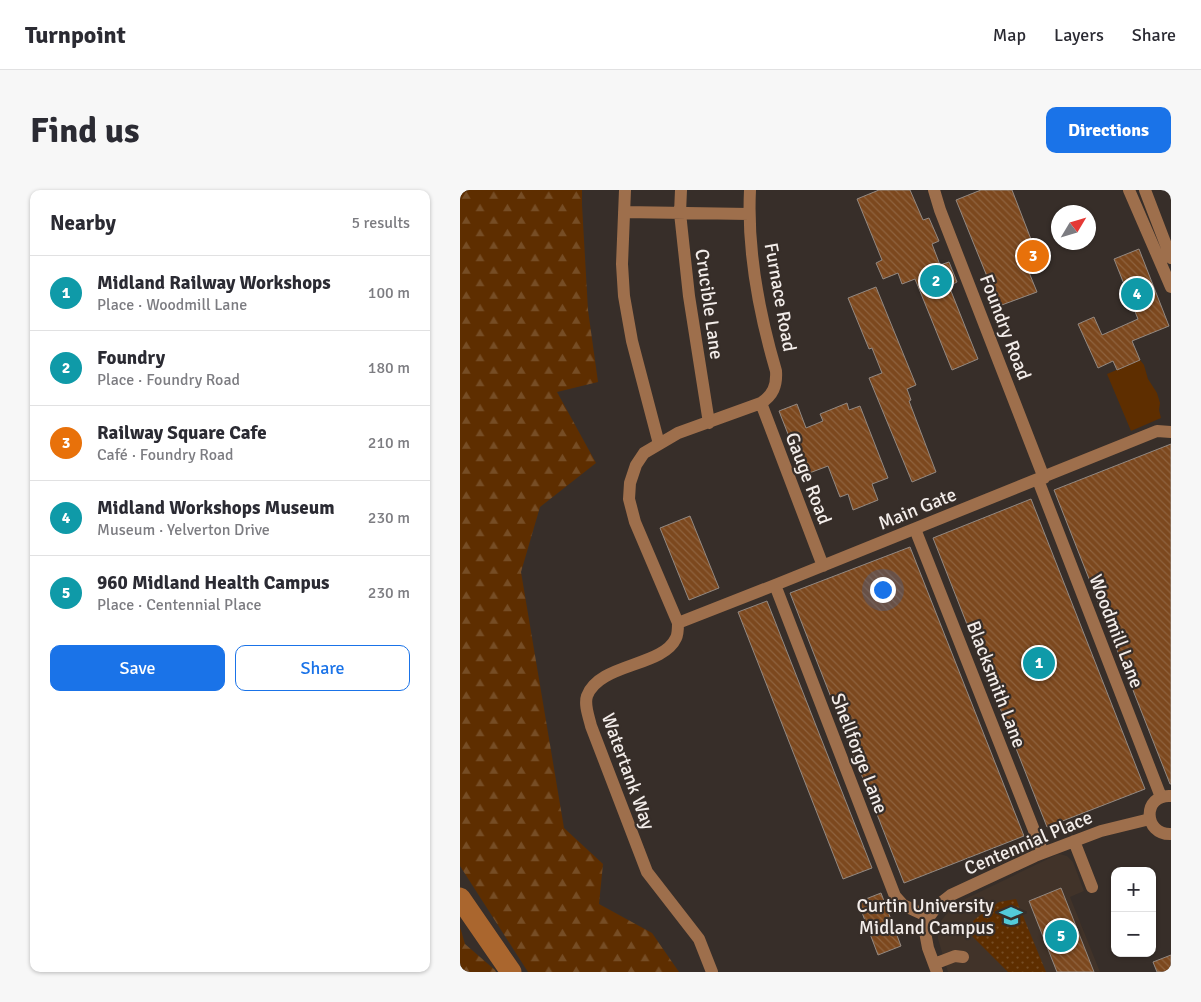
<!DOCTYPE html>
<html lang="en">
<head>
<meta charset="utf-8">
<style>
  body { margin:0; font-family:Signika,sans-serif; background:#f7f7f7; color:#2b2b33 }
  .controls { position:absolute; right:15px; bottom:15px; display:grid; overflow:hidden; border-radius:10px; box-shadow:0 1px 4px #0004 }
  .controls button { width:45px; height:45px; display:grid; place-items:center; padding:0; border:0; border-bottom:1px solid #e1e1e2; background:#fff; color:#2b2b33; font:25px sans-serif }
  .compass { position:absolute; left:591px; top:15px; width:45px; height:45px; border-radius:50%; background:#fff; box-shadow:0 1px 4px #0004; rotate:52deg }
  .you { position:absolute; left:422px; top:399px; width:18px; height:18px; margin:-12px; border:4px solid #fff; border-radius:50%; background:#1a73e8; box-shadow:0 0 0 8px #1a73e833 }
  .badge { display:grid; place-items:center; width:32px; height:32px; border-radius:50%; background:#1a73e8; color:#fff; font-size:16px; font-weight:700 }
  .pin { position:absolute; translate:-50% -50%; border:2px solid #fff; box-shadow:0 1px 5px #0006 }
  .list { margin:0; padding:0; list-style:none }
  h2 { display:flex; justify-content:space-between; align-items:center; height:65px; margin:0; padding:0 20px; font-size:21px }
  h2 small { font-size:16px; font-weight:400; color:#7c7c81 }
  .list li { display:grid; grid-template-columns:32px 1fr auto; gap:15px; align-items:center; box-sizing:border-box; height:75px; padding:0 20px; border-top:1px solid #e1e1e2 }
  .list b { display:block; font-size:19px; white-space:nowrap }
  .list p { margin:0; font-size:16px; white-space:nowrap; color:#7c7c81 }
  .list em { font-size:16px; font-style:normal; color:#7c7c81 }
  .actions { display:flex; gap:10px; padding:15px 20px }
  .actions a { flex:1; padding:11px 0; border:1px solid #1a73e8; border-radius:10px; text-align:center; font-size:18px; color:#1a73e8 }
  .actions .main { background:#1a73e8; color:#fff }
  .map { position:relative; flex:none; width:711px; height:782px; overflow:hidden; border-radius:10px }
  header { display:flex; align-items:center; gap:30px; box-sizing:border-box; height:70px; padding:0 25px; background:#fff; border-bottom:1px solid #e1e1e2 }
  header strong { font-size:24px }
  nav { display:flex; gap:28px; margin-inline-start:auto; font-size:18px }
  .intro { display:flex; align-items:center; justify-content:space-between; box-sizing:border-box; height:120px; padding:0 30px }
  h1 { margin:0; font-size:35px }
  .button { padding:12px 22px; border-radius:10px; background:#1a73e8; color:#fff; font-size:18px; font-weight:700 }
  main { display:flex; gap:30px; padding:0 30px }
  aside { flex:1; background:#fff; border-radius:10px; box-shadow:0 1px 4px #0004 }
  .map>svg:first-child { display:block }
  .built { fill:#413329 }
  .grass { fill:#5e2e00 }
  .forest { fill:url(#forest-firs) }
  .garden { fill:url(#garden-dots) }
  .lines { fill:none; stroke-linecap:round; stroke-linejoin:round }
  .river { stroke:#aa662e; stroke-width:21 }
  .building { fill:url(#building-back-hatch); stroke:#938982 }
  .minor { stroke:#9e6f4c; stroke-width:12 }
  .labels { text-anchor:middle; stroke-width:4.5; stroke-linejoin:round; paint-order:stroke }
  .street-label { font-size:19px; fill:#f3edea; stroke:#372e29 }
  .poi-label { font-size:19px; fill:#f3edea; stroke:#372e29; text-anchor:end }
</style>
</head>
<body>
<header>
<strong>Turnpoint</strong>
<nav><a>Map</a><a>Layers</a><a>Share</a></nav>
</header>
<div class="intro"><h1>Find us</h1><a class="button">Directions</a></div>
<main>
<aside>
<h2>Nearby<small>5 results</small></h2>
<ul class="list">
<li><span class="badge" style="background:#0f9aa8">1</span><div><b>Midland Railway Workshops</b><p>Place · Woodmill Lane</p></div><em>100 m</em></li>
<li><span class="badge" style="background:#0f9aa8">2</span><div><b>Foundry</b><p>Place · Foundry Road</p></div><em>180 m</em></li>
<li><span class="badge" style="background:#e8710a">3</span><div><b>Railway Square Cafe</b><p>Café · Foundry Road</p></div><em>210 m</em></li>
<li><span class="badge" style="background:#0f9aa8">4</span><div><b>Midland Workshops Museum</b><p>Museum · Yelverton Drive</p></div><em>230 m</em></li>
<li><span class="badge" style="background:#0f9aa8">5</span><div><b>960 Midland Health Campus</b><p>Place · Centennial Place</p></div><em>230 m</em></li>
</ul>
<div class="actions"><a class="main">Save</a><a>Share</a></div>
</aside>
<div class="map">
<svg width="711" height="782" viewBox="0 0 711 782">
  <defs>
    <pattern id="forest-firs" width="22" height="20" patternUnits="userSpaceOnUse" patternTransform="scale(1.25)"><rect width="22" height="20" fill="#5e2e00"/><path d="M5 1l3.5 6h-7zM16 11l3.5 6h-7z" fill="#764d25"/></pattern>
    <pattern id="garden-dots" width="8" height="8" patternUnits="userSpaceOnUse" patternTransform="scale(1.25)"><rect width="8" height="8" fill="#5e2e00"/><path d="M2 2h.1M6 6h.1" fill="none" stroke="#764d25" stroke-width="1.8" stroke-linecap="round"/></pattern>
    <pattern id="building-back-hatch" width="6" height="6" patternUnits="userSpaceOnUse" patternTransform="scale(1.25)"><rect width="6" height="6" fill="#7c481e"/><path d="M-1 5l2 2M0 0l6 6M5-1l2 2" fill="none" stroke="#8f633f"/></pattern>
  </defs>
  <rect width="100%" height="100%" fill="#372e29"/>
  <path class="built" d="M600,664L607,666L613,672L624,701L610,707L640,782H488L478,749V738L481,731L488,722L503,710L596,665Z"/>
  <path class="grass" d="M680,170L684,175L688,189L697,203L700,213L699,220L701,228L671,241L647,184Z"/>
  <path class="forest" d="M0,0H122V15L128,120L138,192L97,202L136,273L80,317L61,382L104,638L143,674L139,714L192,743L219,782H68L0,676Z
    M0,737L5,754L35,780L36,782H0Z"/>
  <path class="garden" d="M556,709L586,782H548L506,740L515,729L539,712Z"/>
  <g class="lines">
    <path class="river" d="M0,708L51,782"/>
  </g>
  <path class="building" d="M419,0H450L463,30L469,28L479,51L472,54L480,75L489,72L497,92L489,96L518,169L492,180L455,89L442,94L438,83L423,89L416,73L422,70L397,9Z
    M521,0H552L579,70L566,75L577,102L539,116L496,10Z
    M679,59L709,136L672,151L680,170L657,180L653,171L638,178L618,134L634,127L642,145L678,129L654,69Z
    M416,97L456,195L447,199L451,210L449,211L476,282L452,292L409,188L422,183L412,158L409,159L388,108Z
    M387,213L389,220L400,216L428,288L412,294L418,310L393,320L388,304L380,307L368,276L344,285L319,221L337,214L346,238L363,231L360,224Z
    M711,254V594H710L594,300Z
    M571,309L685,599L587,637L473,348Z
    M230,326L259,398L229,410L200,338Z
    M450,357L564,646L444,693L330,403Z
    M307,411L412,678L383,689L278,422Z
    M601,698L634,782H597L569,711Z
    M421,703L441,756L418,765L398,712Z
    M711,765V782H697L693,772Z"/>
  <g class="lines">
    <path class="minor" d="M165,0L162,74L164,106L172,151L199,254
      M221,0L220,23L229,106L249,233
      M474,0L480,20L584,288
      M669,0L711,97
      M685,0L711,68
      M164,22L289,24
      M301,213L363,376
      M578,290L701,607
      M455,339L583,663
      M315,395L435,706L443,715L469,727
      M218,433L315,395L697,241L711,242
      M711,606C682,604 683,645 711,644
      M614,651L632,697
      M474,774L495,766L503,767
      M252,782L239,749L187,682L131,536C129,527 124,515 127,506C139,473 203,477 216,448C218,444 218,438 218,433L175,332L169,309L170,293L176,275L184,263L218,243L301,213C313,205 317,196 316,181C299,123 287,61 290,0
      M477,782L468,758L465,742L469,727L477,716L491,705L575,666L641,641L690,629"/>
  </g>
  <defs>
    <symbol id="university-bare" viewBox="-9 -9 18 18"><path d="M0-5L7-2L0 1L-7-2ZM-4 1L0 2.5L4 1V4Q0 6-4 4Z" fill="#53cbda" stroke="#372e29" stroke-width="2.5" paint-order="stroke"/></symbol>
  </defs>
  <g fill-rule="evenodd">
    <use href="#university-bare" x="535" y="710" width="32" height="32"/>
  </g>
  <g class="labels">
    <g class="street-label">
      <text transform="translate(321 107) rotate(80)" y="7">Furnace Road</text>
      <text transform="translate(250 114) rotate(82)" y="7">Crucible Lane</text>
      <text transform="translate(546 137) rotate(69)" y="7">Foundry Road</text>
      <text transform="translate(349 288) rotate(69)" y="7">Gauge Road</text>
      <text transform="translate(457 318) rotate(-22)" y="7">Main Gate</text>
      <text transform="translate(657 441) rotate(69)" y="7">Woodmill Lane</text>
      <text transform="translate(537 494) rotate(69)" y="7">Blacksmith Lane</text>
      <text transform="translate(400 563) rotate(69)" y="7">Shellforge Lane</text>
      <text transform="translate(169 581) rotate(70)" y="7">Watertank Way</text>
      <text transform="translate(568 652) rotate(-23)" y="7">Centennial Place</text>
    </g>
    <g class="poi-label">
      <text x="534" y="722">Curtin University<tspan x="534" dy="22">Midland Campus</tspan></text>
    </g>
  </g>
</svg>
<div class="controls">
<button>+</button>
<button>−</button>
</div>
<svg class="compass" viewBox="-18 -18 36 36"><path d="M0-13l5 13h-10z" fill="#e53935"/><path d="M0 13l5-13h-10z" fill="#7c7c81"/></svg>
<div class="you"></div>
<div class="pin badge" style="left:579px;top:473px;background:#0f9aa8">1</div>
<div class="pin badge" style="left:476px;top:91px;background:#0f9aa8">2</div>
<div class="pin badge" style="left:573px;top:66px;background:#e8710a">3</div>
<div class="pin badge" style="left:677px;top:104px;background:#0f9aa8">4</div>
<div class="pin badge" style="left:601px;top:746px;background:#0f9aa8">5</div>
</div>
</main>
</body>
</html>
